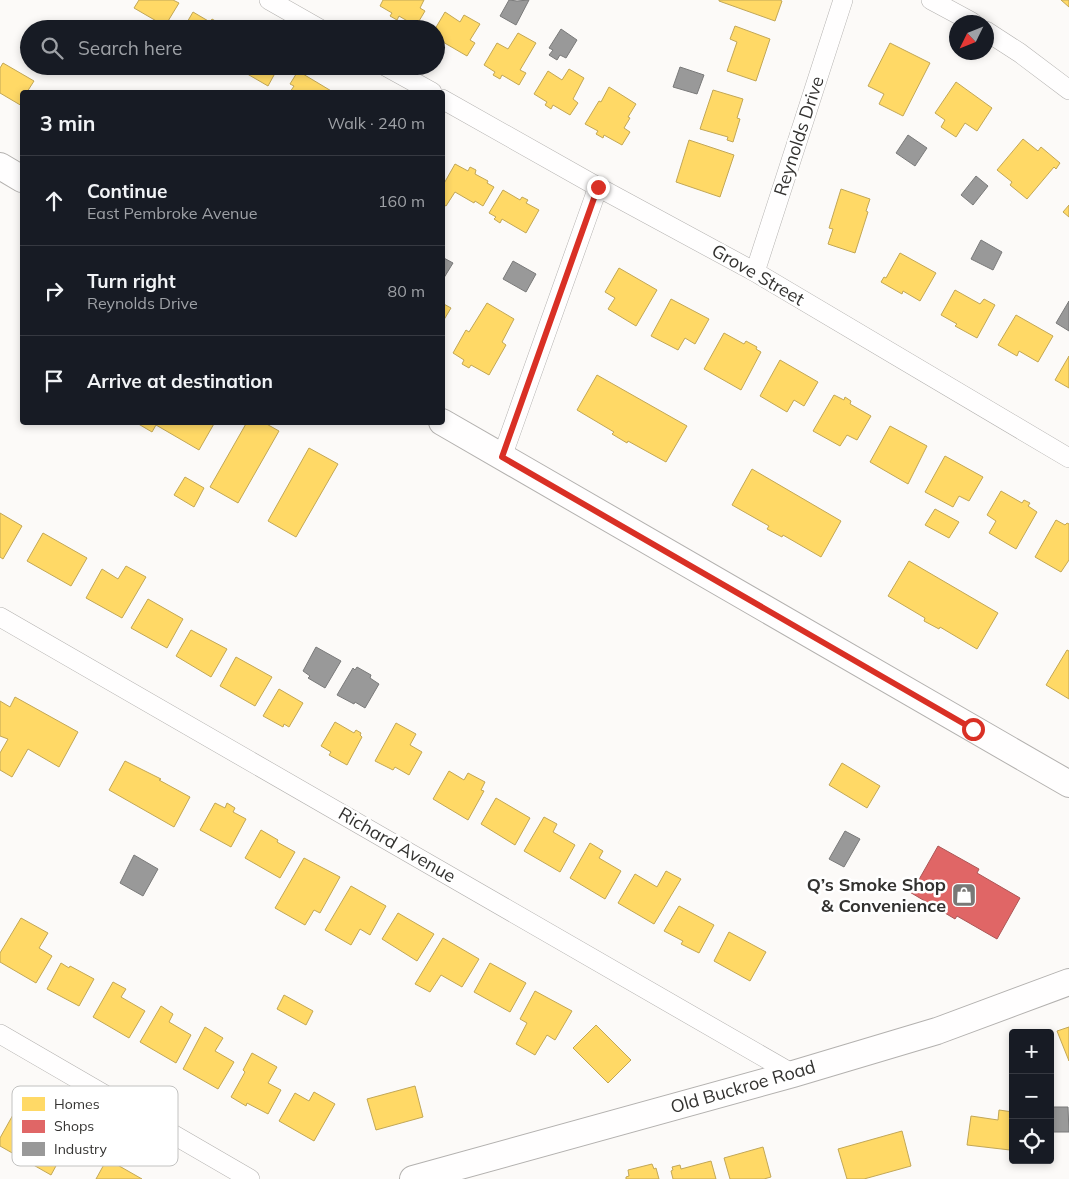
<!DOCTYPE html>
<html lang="en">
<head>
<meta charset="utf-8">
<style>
  body { margin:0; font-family:Mulish,sans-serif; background:#242831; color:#f1f3f6 }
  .controls { position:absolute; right:15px; bottom:15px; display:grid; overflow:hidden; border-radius:5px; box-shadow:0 2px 8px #0003 }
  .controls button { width:45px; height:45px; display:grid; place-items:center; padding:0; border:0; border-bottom:1px solid #363941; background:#171b24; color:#f1f3f6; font:25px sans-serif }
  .compass { position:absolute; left:949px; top:15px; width:45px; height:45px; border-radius:50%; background:#171b24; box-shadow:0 2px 8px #0003; rotate:227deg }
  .stop { position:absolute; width:15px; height:15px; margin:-11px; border:4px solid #d93025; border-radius:50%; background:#fff }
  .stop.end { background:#d93025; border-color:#fff; box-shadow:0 1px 5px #0008 }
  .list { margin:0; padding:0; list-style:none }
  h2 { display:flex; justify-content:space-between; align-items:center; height:65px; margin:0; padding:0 20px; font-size:21px }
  h2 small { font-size:16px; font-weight:400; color:#9ea1a6 }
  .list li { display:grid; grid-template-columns:32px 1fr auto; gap:15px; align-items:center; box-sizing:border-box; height:90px; padding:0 20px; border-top:1px solid #363941 }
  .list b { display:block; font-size:19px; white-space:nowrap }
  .list p { margin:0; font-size:16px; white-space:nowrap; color:#9ea1a6 }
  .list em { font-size:16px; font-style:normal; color:#9ea1a6 }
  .icon { flex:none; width:28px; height:28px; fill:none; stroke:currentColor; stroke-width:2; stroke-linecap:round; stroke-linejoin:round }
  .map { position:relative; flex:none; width:1069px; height:1179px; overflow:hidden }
  .search { position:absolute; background:#171b24; box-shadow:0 2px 8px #0003; left:20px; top:20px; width:425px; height:55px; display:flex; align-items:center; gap:12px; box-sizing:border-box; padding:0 18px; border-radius:28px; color:#9ea1a6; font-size:19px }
  .panel { position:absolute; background:#171b24; box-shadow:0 2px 8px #0003; left:20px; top:90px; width:425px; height:335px; border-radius:5px }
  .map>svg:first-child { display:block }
  .homes { fill:#ffd966; stroke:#c2a756 }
  .shops { fill:#e06666; stroke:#ac5656 }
  .industry { fill:#999; stroke:#7a7a7a }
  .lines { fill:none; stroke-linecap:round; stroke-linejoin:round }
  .street-casing { stroke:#b3b1af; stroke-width:20 }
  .secondary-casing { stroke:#b3b1af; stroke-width:28 }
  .street { stroke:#fffefe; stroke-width:19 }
  .secondary { stroke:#fffefe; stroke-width:26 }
  .route { stroke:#d93025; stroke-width:6 }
  .labels { text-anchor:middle; stroke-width:5; stroke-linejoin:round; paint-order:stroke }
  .street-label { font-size:18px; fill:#333230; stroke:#fff }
  .poi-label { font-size:18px; font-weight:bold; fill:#333230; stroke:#fff; text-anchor:end }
  .key { fill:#fff; stroke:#c2c2c1; stroke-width:1 }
  .key-label { font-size:14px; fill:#333230 }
</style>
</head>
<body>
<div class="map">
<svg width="1069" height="1179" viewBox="0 0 1069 1179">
  <rect width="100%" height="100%" fill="#fcfaf8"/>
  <path class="homes" d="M139,0H173L179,3L165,26L134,8Z
    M383,0H424L420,8L425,11L416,26L399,16L397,20L390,16L392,13L380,6Z
    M719,0H780L782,1L775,21L719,1Z
    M1061,0H1069V7Z
    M193,12L210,22L212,19L219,23L217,26L223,29H191V27L186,24Z
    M445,12L460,22L464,15L480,24L470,40L475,43L467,56L436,38V29H435Z
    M735,26L770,39L756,81L727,71L737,42L730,39Z
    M518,33L536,43L520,70L526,73L519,85L502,75L500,79L493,75L495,72L484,65L497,43L508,49Z
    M890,43L930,63L903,116L879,104L884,94L868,86Z
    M3,63L34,81L27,92H29H22V106L0,93V68Z
    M238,66H279L268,86L237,68Z
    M569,69L584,78L573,99L578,103L570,115L553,105L551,109L545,105L547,102L534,94L548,71L562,80Z
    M298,71L333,92H290L294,86L290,84Z
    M956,82L992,108L977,131L965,123L956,137L941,127L945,120L935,113Z
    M609,87L636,104L628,117L630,118L624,128L630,132L622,145L604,135L603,138L596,134L598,131L585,124L599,101L601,102Z
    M713,90L743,99L737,118L740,119L733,142L727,140L728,137L700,129Z
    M1023,139L1038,151L1041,147L1060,163L1056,169L1054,167L1027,199L1010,185L1012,182L997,170Z
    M689,140L734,155L720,197L676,182Z
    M455,164L468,171L470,167L476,170L475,174L488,181L487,183L494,187L483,206L475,201L474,203L455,192L446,206L442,204V187Z
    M841,189L870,199L866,211L868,212L855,253L828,244L833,229L829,228Z
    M503,190L520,200L522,197L528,200L526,203L539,210L526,233L502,219L500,223L494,219L496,217L489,213Z
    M1069,205V217L1063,212Z
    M900,253L936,273L920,301L903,291L902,294L881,282L884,277L886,278Z
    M619,268L657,290L636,326L608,309L615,298L605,292Z
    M955,290L980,304L984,299L995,305L977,338L955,326L957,324L941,315Z
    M671,299L709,319L695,344L685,338L678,350L651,336Z
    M442,303L451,308L442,323Z
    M487,303L514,319L502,342L506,345L489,375L471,365L469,368L462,364L464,360L453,353L466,330L469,332Z
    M1016,315L1053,336L1038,362L1019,351L1017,356L998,345Z
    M724,333L744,344L746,341L757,347L756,349L761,352L741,390L704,369Z
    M1069,356V388L1055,380Z
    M780,360L818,382L804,406L794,400L787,412L760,396Z
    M597,375L687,426L666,462L628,441L627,443L612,434L614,432L577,410Z
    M834,395L844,400L845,397L851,401L850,404L871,416L857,440L847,435L840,446L813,431Z
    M135,422H215L199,450L156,425L152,432Z
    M247,422H263L279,431L238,503L210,487Z
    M890,426L927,446L908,484L870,462Z
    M309,448L338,464L296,537L268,521Z
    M945,456L983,477L969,501L959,496L953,507L925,492Z
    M752,469L841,521L821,557L783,535L782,537L767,529L769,526L732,505Z
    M185,477L204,488L194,507L174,495Z
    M1001,491L1022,503L1024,500L1030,503L1028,506L1037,512L1016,549L989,533L996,521L987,515Z
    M935,509L959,522L949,538L925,525Z
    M0,513L22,526L3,559L0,557Z
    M1056,520L1065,525L1067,523L1069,524V560L1061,572L1035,557Z
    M43,533L87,558L71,586L27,561Z
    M909,561L998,613L977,649L940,627L939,629L924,621L925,618L888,596Z
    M126,566L146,577L122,618L86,598L102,569L118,579Z
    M148,599L183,619L167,648L131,628Z
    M191,630L227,649L211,677L176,656Z
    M1067,650L1069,651V699L1046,685Z
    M236,657L272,677L255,706L220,686Z
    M279,689L303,703L289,727L284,724L283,727L263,716Z
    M15,697L78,732L59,767L28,749L12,777L0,770V753L8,739L0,736V701L10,707Z
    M335,722L354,733L356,730L361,733L360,735L362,737L347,765L329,755L331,752L321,746Z
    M396,723L416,734L410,745L422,752L409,775L395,767L393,770L375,761Z
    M125,761L161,779L159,780L190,797L174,827L109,790Z
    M842,763L880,786L867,808L829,785Z
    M449,771L464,780L468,773L485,782L481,790L484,791L468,820L433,799Z
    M496,798L530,818L515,845L481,824Z
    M215,803L225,808L227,803L235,808L233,812L246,819L231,847L200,830Z
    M544,817L557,824L553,832L575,845L560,872L524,851Z
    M261,830L278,840L277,842L295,852L280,878L245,858Z
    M590,843L603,851L599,858L621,871L605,899L570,878Z
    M304,858L340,877L320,913L314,910L305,925L275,908Z
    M666,871L681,879L654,924L618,903L635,874L657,887Z
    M351,886L386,906L370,935L360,929L351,945L325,930Z
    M679,906L714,925L699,953L681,944L683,941L664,931Z
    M398,913L434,934L417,961L382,939Z
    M21,918L48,933L39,948L52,956L36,983L0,962V953Z
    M729,932L766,952L750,981L714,961Z
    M443,938L479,959L462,987L441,975L430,992L415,984Z
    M61,963L69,968L70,966L94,979L79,1006L47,989Z
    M490,963L526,983L510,1012L474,992Z
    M113,982L126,989L121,997L145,1011L129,1038L93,1017Z
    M535,991L572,1011L555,1040L547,1035L535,1055L516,1044L527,1023L520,1019Z
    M284,995L313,1011L306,1025L277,1009Z
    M161,1006L173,1014L169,1022L191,1035L176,1063L140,1042Z
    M596,1025L631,1060L608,1083L573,1048Z
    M205,1027L223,1038L215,1051L234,1062L218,1089L183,1069Z
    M1069,1027V1061L1057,1031Z
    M252,1053L277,1067L268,1083L281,1090L268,1114L247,1103L246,1106L231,1097L245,1072L243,1070Z
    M415,1086L423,1117L376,1130L367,1099Z
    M314,1092L335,1104L314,1141L279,1121L295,1093L309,1101Z
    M999,1110L1013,1112L1010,1150L967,1145L971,1116L998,1120Z
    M14,1113L68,1144L51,1175L0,1146V1138Z
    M902,1131L911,1166L864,1179H847L838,1149Z
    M763,1147L771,1177L764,1179H730L724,1158Z
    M107,1159L142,1179H96Z
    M711,1161L716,1179H673L671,1171L673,1170L672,1167L680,1165L681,1169Z
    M652,1164L654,1169L656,1168L659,1179H626V1177L629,1176L628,1170Z"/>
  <path class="shops" d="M938,846L979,869L977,873L1020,898L997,939L957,916L955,919L908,891L914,881L917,883Z"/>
  <path class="industry" d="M509,0L517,1L529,0L516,25L500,16Z
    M561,29L577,40L566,58L560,55L557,60L549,55L553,50L549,48Z
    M680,67L704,75L697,94L673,87Z
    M908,135L927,148L915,166L896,153Z
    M976,176L988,186L973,205L961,195Z
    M981,240L1002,252L993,270L971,259Z
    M442,257L453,263L442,281Z
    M513,261L536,274L526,292L503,279Z
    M1069,301V331L1056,323Z
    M316,647L341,661L325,688L308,678L310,676L303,671Z
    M357,667L371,675L370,678L379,684L365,708L355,702L354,704L337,695L353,668L355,670Z
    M845,831L860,839L844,867L829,859Z
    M134,855L158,869L143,896L120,883Z
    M1050,1107H1068L1069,1132H1050Z"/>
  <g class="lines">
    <defs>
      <path id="street" d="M269,0L320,29
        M931,0L972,22
        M986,31L1020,53L1069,90
        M385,66L432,92
        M442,99L598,187L755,272L1069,458
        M755,272L843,0
        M502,457L598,187
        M0,617L793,1074
        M0,1034L250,1179"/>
      <path id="secondary" d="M0,166L22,179
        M442,422L1069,784
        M413,1179L793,1074L937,1031L1069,982"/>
    </defs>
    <use href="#street" class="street-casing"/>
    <use href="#secondary" class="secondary-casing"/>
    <use href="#street" class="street"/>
    <use href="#secondary" class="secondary"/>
  </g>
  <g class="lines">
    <path class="route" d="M598,187L502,457L973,729"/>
  </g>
  <defs>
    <symbol id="shop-square" viewBox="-11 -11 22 22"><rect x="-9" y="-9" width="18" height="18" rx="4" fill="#797876" stroke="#fff"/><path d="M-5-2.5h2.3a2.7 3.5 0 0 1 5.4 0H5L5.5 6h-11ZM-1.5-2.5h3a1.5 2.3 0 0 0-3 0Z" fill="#fff"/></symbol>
  </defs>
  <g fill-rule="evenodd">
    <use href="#shop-square" x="950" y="881" width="28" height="28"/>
  </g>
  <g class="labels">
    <g class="street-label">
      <text transform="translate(799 136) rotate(-72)" y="6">Reynolds Drive</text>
      <text transform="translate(758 275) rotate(30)" y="6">Grove Street</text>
      <text transform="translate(397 845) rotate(30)" y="6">Richard Avenue</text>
      <text transform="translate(743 1087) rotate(-16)" y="6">Old Buckroe Road</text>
    </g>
    <g class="poi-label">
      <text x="946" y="891">Q’s Smoke Shop<tspan x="946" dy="21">&amp; Convenience</tspan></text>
    </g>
  </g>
  <rect x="12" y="1086" width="166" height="80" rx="8" class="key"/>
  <rect x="22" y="1097" width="23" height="14" fill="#ffd966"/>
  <rect x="22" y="1120" width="23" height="13" fill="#e06666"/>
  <rect x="22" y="1142" width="23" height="14" fill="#999"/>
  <g class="key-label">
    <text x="54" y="1109">Homes</text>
    <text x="54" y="1131">Shops</text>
    <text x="54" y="1154">Industry</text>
  </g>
</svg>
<div class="controls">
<button>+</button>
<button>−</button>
<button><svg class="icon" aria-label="locate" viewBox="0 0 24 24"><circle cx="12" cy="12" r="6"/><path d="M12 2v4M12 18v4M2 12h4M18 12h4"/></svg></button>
</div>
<svg class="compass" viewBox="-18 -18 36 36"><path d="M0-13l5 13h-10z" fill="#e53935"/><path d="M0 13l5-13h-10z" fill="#9ea1a6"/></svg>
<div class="stop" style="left:973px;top:729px"></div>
<div class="stop end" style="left:598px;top:187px"></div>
<div class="search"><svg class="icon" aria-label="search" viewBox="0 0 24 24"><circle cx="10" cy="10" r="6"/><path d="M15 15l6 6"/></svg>Search here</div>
<section class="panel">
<h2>3 min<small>Walk · 240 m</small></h2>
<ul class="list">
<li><svg class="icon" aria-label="ahead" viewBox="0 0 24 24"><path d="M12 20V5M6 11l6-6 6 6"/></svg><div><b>Continue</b><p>East Pembroke Avenue</p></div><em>160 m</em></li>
<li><svg class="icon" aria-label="right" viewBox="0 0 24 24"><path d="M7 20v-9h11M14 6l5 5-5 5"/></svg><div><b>Turn right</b><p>Reynolds Drive</p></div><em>80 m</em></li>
<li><svg class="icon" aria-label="arrive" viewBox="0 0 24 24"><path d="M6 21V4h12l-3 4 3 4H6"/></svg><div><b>Arrive at destination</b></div></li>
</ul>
</section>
</div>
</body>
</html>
